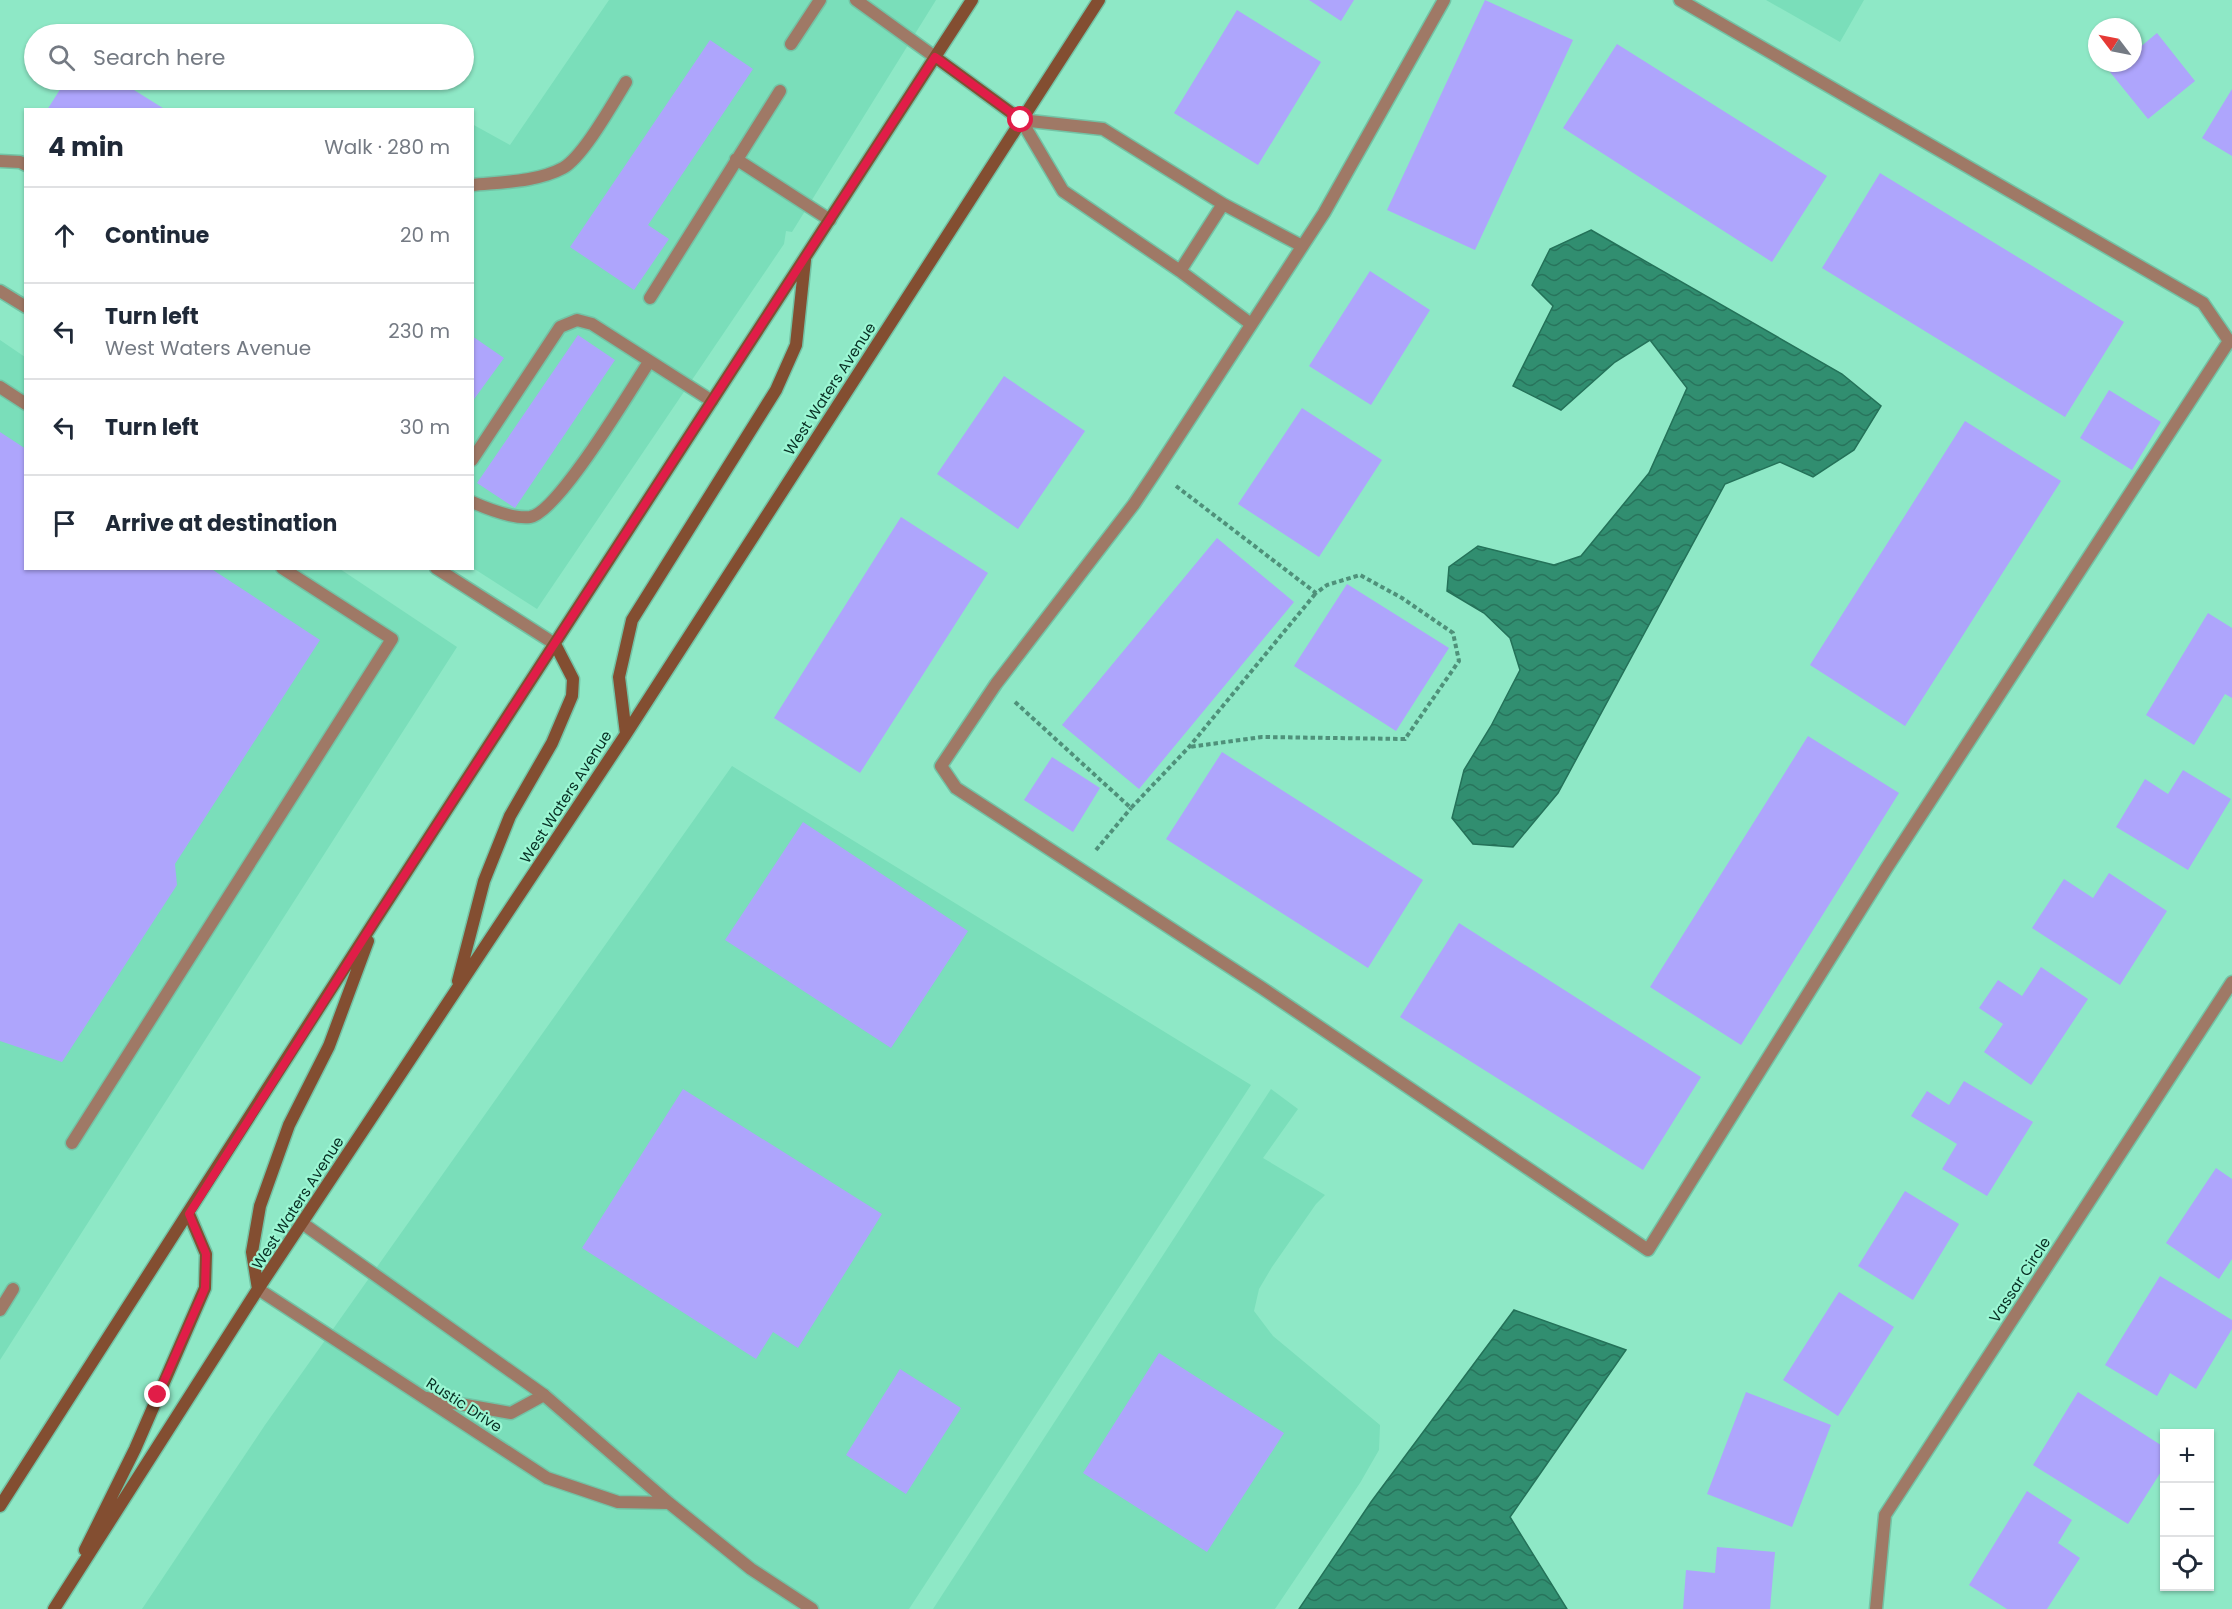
<!DOCTYPE html>
<html lang="en">
<head>
<meta charset="utf-8">
<style>
  body { margin:0; font-family:Poppins,sans-serif; background:#f2f2f3; color:#1f2937 }
  .controls { position:absolute; right:18px; bottom:18px; display:grid; overflow:hidden; border-radius:0px; box-shadow:0 2px 4px #0004 }
  .controls button { width:54px; height:54px; display:grid; place-items:center; padding:0; border:0; border-bottom:2px solid #e0e1e3; background:#fff; color:#1f2937; font:30px sans-serif }
  .compass { position:absolute; left:2088px; top:18px; width:54px; height:54px; border-radius:50%; background:#fff; box-shadow:0 2px 4px #0004; rotate:302deg }
  .stop { position:absolute; width:18px; height:18px; margin:-14px; border:4px solid #e11d48; border-radius:50%; background:#fff }
  .stop.end { background:#e11d48; border-color:#fff; box-shadow:0 2px 6px #0008 }
  .list { margin:0; padding:0; list-style:none }
  h2 { display:flex; justify-content:space-between; align-items:center; height:78px; margin:0; padding:0 24px; font-size:26px }
  h2 small { font-size:20px; font-weight:400; color:#747a83 }
  .list li { display:grid; grid-template-columns:39px 1fr auto; gap:18px; align-items:center; box-sizing:border-box; height:96px; padding:0 24px; border-top:2px solid #e0e1e3 }
  .list b { display:block; font-size:22px; white-space:nowrap }
  .list p { margin:0; font-size:20px; white-space:nowrap; color:#747a83 }
  .list em { font-size:20px; font-style:normal; color:#747a83 }
  .icon { flex:none; width:33px; height:33px; fill:none; stroke:currentColor; stroke-width:2; stroke-linecap:round; stroke-linejoin:round }
  .map { position:relative; flex:none; width:2232px; height:1609px; overflow:hidden }
  .search { position:absolute; background:#fff; box-shadow:0 2px 4px #0004; left:24px; top:24px; width:450px; height:66px; display:flex; align-items:center; gap:15px; box-sizing:border-box; padding:0 21px; border-radius:33px; color:#747a83; font-size:22px }
  .panel { position:absolute; background:#fff; box-shadow:0 2px 4px #0004; left:24px; top:108px; width:450px; height:462px; border-radius:0px }
  .map>svg:first-child { display:block }
  .built { fill:#7adeba }
  .water { fill:url(#water-waves); stroke:#247259; stroke-width:1.5 }
  .building { fill:#aea5fc }
  .lines { fill:none; stroke-linecap:round; stroke-linejoin:round }
  .lane-casing { stroke:#73c3a5; stroke-width:15 }
  .street-casing { stroke:#73c3a5; stroke-width:15 }
  .secondary-casing { stroke:#73c3a5; stroke-width:15 }
  .path { stroke:#4f917a; stroke-width:4; stroke-dasharray:4.5 3; stroke-linecap:butt }
  .lane { stroke:#9f7966; stroke-width:12 }
  .street { stroke:#9f7966; stroke-width:12 }
  .secondary { stroke:#834e31; stroke-width:12 }
  .route { stroke:#e11d48; stroke-width:8 }
  .labels { text-anchor:middle; stroke-width:4.5; stroke-linejoin:round; paint-order:stroke }
  .street-label { font-size:15px; fill:#072f23; stroke:#9bf6d3 }
</style>
</head>
<body>
<div class="map">
<svg width="2232" height="1609" viewBox="0 0 2232 1609">
  <defs>
    <pattern id="water-waves" width="16" height="10" patternUnits="userSpaceOnUse" patternTransform="scale(1.5)"><rect width="16" height="10" fill="#318e70"/><path d="M0 5q4-4 8 0t8 0" fill="none" stroke="#28745c"/></pattern>
  </defs>
  <rect width="100%" height="100%" fill="#8ee8c6"/>
  <path class="built" d="M609,0H936L792,232L786,231L784,244L537,609L473,568L472,124L510,145Z
    M1766,0H1864L1840,42Z
    M0,340L25,357L26,568L340,569L457,647L0,1360Z
    M732,766L1251,1085L909,1609H142L265,1425Z
    M1271,1089L1298,1109L1263,1158L1325,1195L1316,1204L1272,1267L1259,1289L1254,1311L1273,1336L1380,1425L1379,1450L1360,1483L1275,1609H933Z"/>
  <path class="water" d="M1591,230L1842,374L1881,406L1854,450L1813,477L1780,462L1725,484L1558,793L1513,847L1473,844L1452,818L1464,770L1491,726L1520,670L1510,638L1484,613L1447,591L1449,567L1478,546L1554,565L1581,556L1649,473L1687,388L1650,340L1615,362L1561,410L1513,386L1553,306L1532,285L1550,249Z
    M1514,1310L1626,1350L1510,1517L1567,1609H1299L1371,1502Z"/>
  <path class="building" d="M1309,0H1354L1341,21Z
    M1485,0L1573,40L1475,250L1387,210Z
    M1237,10L1321,62L1258,165L1174,113Z
    M2157,33L2195,81L2148,119L2110,72L2120,63H2133V53Z
    M710,40L753,69L648,225L669,239L634,290L570,247Z
    M1617,44L1827,176L1772,262L1563,128Z
    M66,80H118L166,110H47Z
    M2232,89V156L2202,138Z
    M1880,173L2124,322L2065,417L1822,268Z
    M1370,271L1430,310L1371,405L1309,366Z
    M578,335L615,360L515,508L477,483Z
    M472,336L504,358L472,402Z
    M1004,376L1085,431L1018,529L937,474Z
    M2109,390L2161,422L2132,470L2080,438Z
    M1302,408L1382,460L1319,557L1238,504Z
    M1965,421L2061,481L1905,726L1810,665Z
    M0,432L26,449V568H210L320,640L175,864L177,885L62,1062L0,1041Z
    M901,517L988,573L860,773L774,718Z
    M1217,538L1294,602L1139,789L1062,725Z
    M1347,584L1449,648L1396,731L1294,666Z
    M2208,613L2232,628V698L2225,694L2194,745L2146,715Z
    M1808,736L1899,793L1741,1045L1650,987Z
    M1222,752L1423,880L1368,968L1166,839Z
    M1052,757L1100,788L1073,832L1024,800Z
    M2183,770L2231,799L2188,870L2116,827L2145,779L2168,794Z
    M803,822L968,931L891,1048L725,940Z
    M2109,873L2167,911L2120,985L2032,928L2064,879L2093,898Z
    M1459,923L1701,1077L1643,1170L1400,1017Z
    M2041,967L2088,999L2031,1085L1984,1052L2003,1024L1979,1008L1998,980L2022,996Z
    M1964,1081L2033,1122L1987,1196L1942,1169L1957,1144L1911,1116L1927,1091L1949,1105Z
    M683,1089L882,1214L798,1348L773,1332L756,1359L582,1248Z
    M2216,1168L2232,1179V1259L2219,1279L2166,1243Z
    M1905,1191L1959,1224L1913,1300L1858,1266Z
    M2160,1276L2232,1320V1329L2196,1389L2170,1373L2157,1396L2105,1365Z
    M1839,1292L1894,1327L1838,1416L1783,1380Z
    M1159,1353L1284,1433L1207,1552L1083,1473Z
    M900,1369L961,1408L906,1494L846,1455Z
    M1746,1392L1831,1425L1792,1527L1707,1494Z
    M2078,1392L2164,1447V1467L2128,1524L2033,1465Z
    M2027,1491L2072,1520L2058,1543L2080,1558L2047,1609H2007L1969,1585Z
    M1717,1547L1775,1552L1770,1609H1683L1686,1570L1715,1573Z"/>
  <g class="lines">
    <defs>
      <path id="lane" d="M856,0L935,57
        M1444,0L1324,213L1156,471L1134,504L996,684L941,766L956,788L1262,988L1648,1250L1886,869L2229,341L2203,303L1680,0
        M791,44L820,0
        M736,159L830,220
        M0,161L20,162L26,165
        M472,185C502,182 537,182 563,168C583,157 613,103 626,82
        M1180,271L1223,204
        M650,298L780,91
        M1251,324L1180,271L1063,191L1021,120L1103,129L1223,204L1302,246
        M0,387L26,404
        M472,460L560,327L577,320L592,324L712,401
        M472,502C488,509 513,519 530,517C558,513 631,389 649,362
        M72,1143L392,639L282,568
        M0,1310L13,1289
        M426,1398L511,1413L544,1395"/>
      <path id="street" d="M0,291L26,307
        M436,568L555,644
        M302,1223L544,1395L669,1503L751,1569L812,1609
        M258,1289L547,1478L618,1502L669,1503
        M1876,1609L1885,1515L2232,982"/>
      <path id="secondary" d="M935,57L1021,120
        M626,734L619,677L632,620L776,390L796,345L805,260
        M458,981L484,881L510,816L552,743L572,696L573,679L555,644
        M258,1289L252,1252L260,1206L289,1125L329,1046L368,941
        M0,1506L376,919L972,0
        M85,1550L135,1449L205,1288L206,1254L189,1214
        M54,1609L258,1289L626,734L1099,0"/>
    </defs>
    <use href="#lane" class="lane-casing"/>
    <use href="#street" class="street-casing"/>
    <use href="#secondary" class="secondary-casing"/>
    <path class="path" d="M1176,486L1316,593L1327,585L1360,575L1402,598L1453,633L1459,661L1405,739L1262,737L1189,747
      M1015,702L1131,808L1189,747L1316,593
      M1096,850L1131,808"/>
    <use href="#lane" class="lane"/>
    <use href="#street" class="street"/>
    <use href="#secondary" class="secondary"/>
  </g>
  <g class="lines">
    <path class="route" d="M158,1395L205,1288L206,1254L189,1214L376,919L935,57L1021,120"/>
  </g>
  <g class="labels">
    <g class="street-label">
      <text transform="translate(830 389) rotate(-57)" y="5">West Waters Avenue</text>
      <text transform="translate(566 797) rotate(-57)" y="5">West Waters Avenue</text>
      <text transform="translate(298 1203) rotate(-57)" y="5">West Waters Avenue</text>
      <text transform="translate(2020 1280) rotate(-57)" y="5">Vassar Circle</text>
      <text transform="translate(464 1405) rotate(33)" y="5">Rustic Drive</text>
    </g>
  </g>
</svg>
<div class="controls">
<button>+</button>
<button>−</button>
<button><svg class="icon" aria-label="locate" viewBox="0 0 24 24"><circle cx="12" cy="12" r="6"/><path d="M12 2v4M12 18v4M2 12h4M18 12h4"/></svg></button>
</div>
<svg class="compass" viewBox="-18 -18 36 36"><path d="M0-13l5 13h-10z" fill="#e53935"/><path d="M0 13l5-13h-10z" fill="#747a83"/></svg>
<div class="stop" style="left:1021px;top:120px"></div>
<div class="stop end" style="left:158px;top:1395px"></div>
<div class="search"><svg class="icon" aria-label="search" viewBox="0 0 24 24"><circle cx="10" cy="10" r="6"/><path d="M15 15l6 6"/></svg>Search here</div>
<section class="panel">
<h2>4 min<small>Walk · 280 m</small></h2>
<ul class="list">
<li><svg class="icon" aria-label="ahead" viewBox="0 0 24 24"><path d="M12 20V5M6 11l6-6 6 6"/></svg><div><b>Continue</b></div><em>20 m</em></li>
<li><svg class="icon" aria-label="left" viewBox="0 0 24 24"><path d="M17 20v-9H6M10 6l-5 5 5 5"/></svg><div><b>Turn left</b><p>West Waters Avenue</p></div><em>230 m</em></li>
<li><svg class="icon" aria-label="left" viewBox="0 0 24 24"><path d="M17 20v-9H6M10 6l-5 5 5 5"/></svg><div><b>Turn left</b></div><em>30 m</em></li>
<li><svg class="icon" aria-label="arrive" viewBox="0 0 24 24"><path d="M6 21V4h12l-3 4 3 4H6"/></svg><div><b>Arrive at destination</b></div></li>
</ul>
</section>
</div>
</body>
</html>
